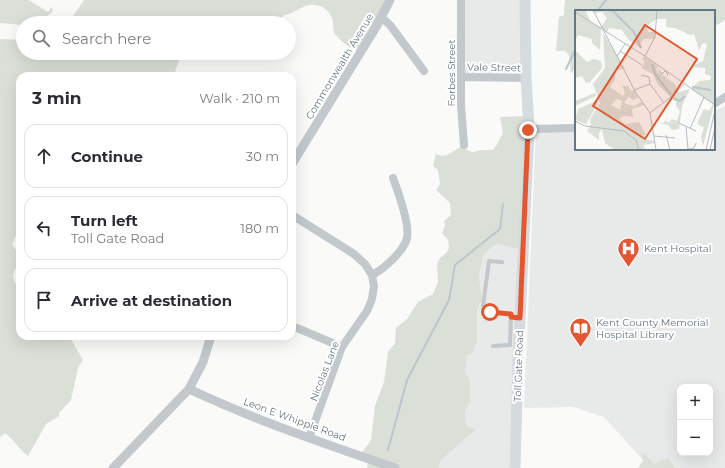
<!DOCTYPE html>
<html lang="en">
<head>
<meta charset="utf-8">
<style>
  body { margin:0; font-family:Montserrat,sans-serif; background:#f2f2f3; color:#2b2b33 }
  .controls { position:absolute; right:12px; bottom:12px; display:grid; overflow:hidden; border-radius:8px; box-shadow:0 4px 16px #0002 }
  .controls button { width:36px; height:36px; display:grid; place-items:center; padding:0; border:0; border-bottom:1px solid #e1e1e2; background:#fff; color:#2b2b33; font:20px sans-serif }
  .stop { position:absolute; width:12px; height:12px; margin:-9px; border:3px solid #e4572e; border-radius:50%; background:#fff }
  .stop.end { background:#e4572e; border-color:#fff; box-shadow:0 1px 4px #0008 }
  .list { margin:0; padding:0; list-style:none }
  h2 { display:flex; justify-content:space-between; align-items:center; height:52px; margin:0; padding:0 16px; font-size:17px }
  h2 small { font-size:13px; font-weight:400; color:#7c7c81 }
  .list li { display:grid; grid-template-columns:26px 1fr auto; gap:12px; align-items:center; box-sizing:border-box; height:64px; margin:0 8px 8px; padding:0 8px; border:1px solid #e1e1e2; border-radius:12px }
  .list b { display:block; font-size:15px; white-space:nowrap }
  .list p { margin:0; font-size:13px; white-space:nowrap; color:#7c7c81 }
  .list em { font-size:13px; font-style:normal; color:#7c7c81 }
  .icon { flex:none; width:22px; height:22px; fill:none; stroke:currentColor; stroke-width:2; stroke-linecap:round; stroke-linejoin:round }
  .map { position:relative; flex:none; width:725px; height:468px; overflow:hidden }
  .search { position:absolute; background:#fff; box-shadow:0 4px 16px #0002; left:16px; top:16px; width:280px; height:44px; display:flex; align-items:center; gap:10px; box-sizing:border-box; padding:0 14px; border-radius:22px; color:#7c7c81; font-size:15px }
  .panel { position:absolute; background:#fff; box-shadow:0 4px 16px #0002; left:16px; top:72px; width:280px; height:268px; border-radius:12px }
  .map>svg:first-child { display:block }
  .built { fill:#e8e9e9; fill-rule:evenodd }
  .green { fill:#dadfd7 }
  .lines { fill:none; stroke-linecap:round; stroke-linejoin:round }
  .stream { stroke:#bbc7cb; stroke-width:2 }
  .service { stroke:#c3c8cc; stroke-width:4 }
  .minor { stroke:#c3c8cc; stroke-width:8 }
  .tertiary { stroke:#c3c8cc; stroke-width:9 }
  .secondary { stroke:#d6dbdf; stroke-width:11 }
  .route { stroke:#e4572e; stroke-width:5 }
  .labels { text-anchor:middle; stroke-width:4; stroke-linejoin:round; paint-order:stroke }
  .street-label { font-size:10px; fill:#657683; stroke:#fff }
  .poi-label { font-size:10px; fill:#657683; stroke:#fff; text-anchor:start }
  .inset-river { fill:none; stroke:#bbc7cb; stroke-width:2 }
  .inset-road { fill:none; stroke:#b5bdc2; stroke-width:1 }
  .view { fill:#e4572e; fill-opacity:0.15; stroke:#e4572e; stroke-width:2 }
  .inset-edge { fill:none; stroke:#657683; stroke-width:2 }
</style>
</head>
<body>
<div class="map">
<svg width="725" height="468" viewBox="0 0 725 468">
  <rect width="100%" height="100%" fill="#fafaf8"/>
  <path class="built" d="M458,0H525L524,77L457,75L456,49Z
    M725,106V468H650L604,417L573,407L524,408L536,129L576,130V149H714V111ZM680,387H710V453H680Z
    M497,244L512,248H521L515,468H439L441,460L474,430L466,425L465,411L470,403L465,373L467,356L477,341V310L482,299L479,277L483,257L486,252Z"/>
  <path class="green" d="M0,0H29L48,12L52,7L53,11C44,20 36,23 23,23V25L0,23Z
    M84,0H391L356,51C349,47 340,41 335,34C332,29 334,23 332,18C328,9 320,4 310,5C300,6 293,15 284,15L278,23H68Z
    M565,0H725V20L714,27V11H576V67L571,74L569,55L565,51H556L559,17L564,15Z
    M0,39L23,40V53H182L175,71L182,76H20V234L16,235L12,245L20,255V265C9,273 13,281 20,290V336H69L83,360L78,368L71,400L59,413V416L46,424L28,456C19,449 14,440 5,433L0,437Z
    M524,116L521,248H512L497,244L486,252L483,257L479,277L482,299L477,310V341L472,353L467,356L465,373L470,381V403L465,411L466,425L469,427L474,428L475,430L441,460L439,468H367L368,462L359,457L371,440L375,406L384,382L388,352L395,343L396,328L407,319L418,302L433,294L438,282L437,264L440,258L447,252L449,248L448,240L442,233L445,226L444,221L451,215L450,203L436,190L440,184L438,170L433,166L436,154C445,159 452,152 460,147L472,152L482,150H493C498,145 499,139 503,133L500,117Z
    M644,453L654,464L668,458L676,468H638L643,461L642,457Z"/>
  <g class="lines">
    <path class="stream" d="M597,11L606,0
      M566,69L576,48
      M388,450L407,380L449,300L455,265L500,229L503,204"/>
    <path class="service" d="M493,346L510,345L511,314L491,312L483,306L489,261L502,262"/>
    <path class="minor" d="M461,0V105L464,145
      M381,17L390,25L424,71
      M462,77L526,78
      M714,104L725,97
      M529,129L576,128
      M292,215L354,254L365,264L372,275L374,286L372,299L367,311L342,347L309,438
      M372,275C384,269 404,251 407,238C410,225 398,191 393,178
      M297,328L342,347"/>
    <path class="tertiary" d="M292,164L376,27L390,0
      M189,389C255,420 325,444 395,468
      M113,468L189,389L203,362L211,336"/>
    <path class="secondary" d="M515,468L518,360L529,129L526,78L525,0"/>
  </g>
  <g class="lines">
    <path class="route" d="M490,312L511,314V317L520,318L528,130"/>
  </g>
  <defs>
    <symbol id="hospital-pin" viewBox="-11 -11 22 30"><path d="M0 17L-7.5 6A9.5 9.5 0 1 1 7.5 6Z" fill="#e4572e" stroke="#fff"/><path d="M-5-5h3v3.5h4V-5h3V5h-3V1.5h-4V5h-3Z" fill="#fff"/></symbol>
    <symbol id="library-pin" viewBox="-11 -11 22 30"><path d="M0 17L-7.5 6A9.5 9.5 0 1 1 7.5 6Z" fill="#e4572e" stroke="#fff"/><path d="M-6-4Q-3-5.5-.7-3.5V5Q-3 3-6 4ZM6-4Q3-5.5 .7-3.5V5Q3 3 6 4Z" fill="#fff"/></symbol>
  </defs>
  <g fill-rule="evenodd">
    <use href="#hospital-pin" x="616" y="236" width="25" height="34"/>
    <use href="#library-pin" x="568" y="316" width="25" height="34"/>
  </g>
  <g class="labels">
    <g class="street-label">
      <text transform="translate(339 66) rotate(-59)" y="4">Commonwealth Avenue</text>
      <text transform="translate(494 67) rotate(1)" y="4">Vale Street</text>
      <text transform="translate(451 73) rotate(-90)" y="4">Forbes Street</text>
      <text transform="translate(518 366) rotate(-88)" y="4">Toll Gate Road</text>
      <text transform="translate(324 371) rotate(-69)" y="4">Nicolas Lane</text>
      <text transform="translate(295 419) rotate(20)" y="4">Leon E Whipple Road</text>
    </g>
    <g class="poi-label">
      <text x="644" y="252">Kent Hospital</text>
      <text x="596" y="326">Kent County Memorial<tspan x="596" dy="12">Hospital Library</tspan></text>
    </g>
  </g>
  <g transform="translate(575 10)">
    <rect width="140" height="140" fill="#fafaf8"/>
    <path d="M0,0H13L11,2L16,12L26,18L25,40L17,33V29L3,25L0,32ZM17,0H140V91L128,136L126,127L129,117L123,115V111L129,99L134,101L138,94L116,79L124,71L135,70L136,66L130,64V58L115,57L128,51L132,34L128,33L124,40L119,24L115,25L100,18L91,17V9H82L72,16L73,22H81L80,29H69L65,34L67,37H64L53,29L47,20L34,18L32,22L26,17L32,8L27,2L19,3ZM28,23L50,59L41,60L40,70L35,77L48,86L50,83L47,76H53L56,81L59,80L63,88L58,90L53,87L49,93L59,96L67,92L69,95L57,99L58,107L49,106L44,109L50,114L64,112L71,125L66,126L67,129L80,131V133L69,135V138L74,140H40L30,133L27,119L24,123V130L12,121L16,115L15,109L25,93L18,74L30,58ZM42,89L47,91L45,100L36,95ZM0,40L12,52L19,49L26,51L27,58L15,72L11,73L7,66L0,68ZM69,46L83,56L81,60L100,74L103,82L115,79L107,96L104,119L97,120L93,115L84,113H89L92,107L91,111L94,113L97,109L102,111L105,101L101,96V92L83,75L78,64L66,58L70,52L67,49ZM20,83L21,86L0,96V91ZM23,90L22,95L11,114L0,110L3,99Z" fill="#dadfd7" fill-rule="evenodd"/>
    <path class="inset-river" d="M32,0L38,1L59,22L66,38M77,54L80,64L96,85M117,77L136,80M98,88L105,91L110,86"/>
    <path class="inset-road" d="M18,0L61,83L75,103L81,140M0,2L70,46L140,95M45,41L67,55M42,46L50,34M70,46L80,27L82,0M83,59L87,64L90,61L93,64L92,66M66,65L74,67L75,74M59,80L75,74L89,93M75,103L101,83L109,74M0,111L10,116L49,121L61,130L64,140M104,113L121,121M111,117L113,139M115,119L129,87M91,125L95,140M79,126L100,128M108,140L119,138L121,133M131,140L140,100M135,140L140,117"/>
    <path class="view" d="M70,15L122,49L70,129L18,96Z"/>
    <rect width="140" height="140" class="inset-edge"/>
  </g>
</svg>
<div class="controls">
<button>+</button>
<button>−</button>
</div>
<div class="stop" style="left:490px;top:312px"></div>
<div class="stop end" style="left:528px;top:130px"></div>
<div class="search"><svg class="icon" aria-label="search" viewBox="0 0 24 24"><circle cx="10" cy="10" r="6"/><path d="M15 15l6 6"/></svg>Search here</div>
<section class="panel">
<h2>3 min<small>Walk · 210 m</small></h2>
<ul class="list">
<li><svg class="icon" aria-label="ahead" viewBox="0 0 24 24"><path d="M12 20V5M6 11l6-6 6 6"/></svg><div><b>Continue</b></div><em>30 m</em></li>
<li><svg class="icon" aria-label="left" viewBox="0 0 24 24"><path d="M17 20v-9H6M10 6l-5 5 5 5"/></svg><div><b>Turn left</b><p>Toll Gate Road</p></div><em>180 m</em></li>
<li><svg class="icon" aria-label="arrive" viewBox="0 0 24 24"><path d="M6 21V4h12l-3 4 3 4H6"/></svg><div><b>Arrive at destination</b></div></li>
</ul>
</section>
</div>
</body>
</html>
